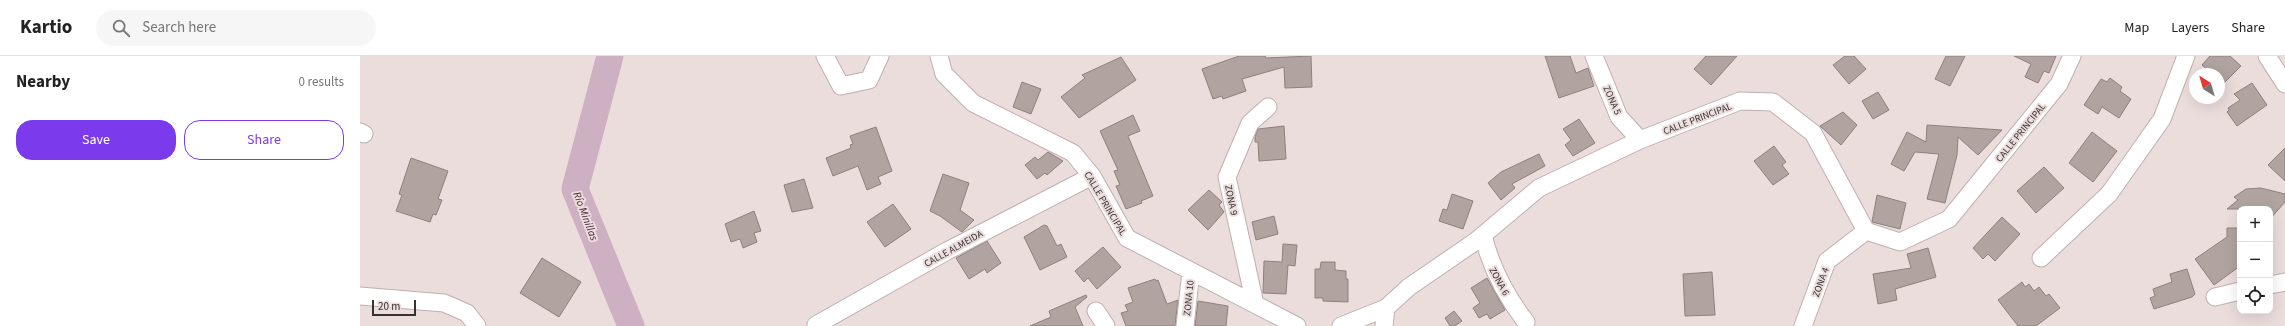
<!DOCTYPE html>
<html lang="en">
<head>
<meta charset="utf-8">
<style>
  body { margin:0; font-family:"Source Sans 3",sans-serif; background:#f6f6f6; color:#222 }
  .controls { position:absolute; right:12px; bottom:12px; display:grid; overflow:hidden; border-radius:8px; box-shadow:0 4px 16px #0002 }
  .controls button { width:36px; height:36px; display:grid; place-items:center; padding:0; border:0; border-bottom:1px solid #e0e0e0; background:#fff; color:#222; font:20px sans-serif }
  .compass { position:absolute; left:1829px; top:12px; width:36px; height:36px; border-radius:50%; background:#fff; box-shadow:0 4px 16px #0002; rotate:323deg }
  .scale { position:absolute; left:12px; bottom:10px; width:44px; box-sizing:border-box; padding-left:4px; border:2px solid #373131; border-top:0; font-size:11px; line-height:14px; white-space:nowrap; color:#373131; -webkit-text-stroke:3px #ecdddd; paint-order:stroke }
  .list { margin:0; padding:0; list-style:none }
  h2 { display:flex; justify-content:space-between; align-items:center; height:52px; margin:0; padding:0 16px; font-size:17px }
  h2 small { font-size:13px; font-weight:400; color:#767676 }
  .actions { display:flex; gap:8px; padding:12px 16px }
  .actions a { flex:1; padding:9px 0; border:1px solid #7c3aed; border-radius:16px; text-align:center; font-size:14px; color:#7c3aed }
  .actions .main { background:#7c3aed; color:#fff }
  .icon { flex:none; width:22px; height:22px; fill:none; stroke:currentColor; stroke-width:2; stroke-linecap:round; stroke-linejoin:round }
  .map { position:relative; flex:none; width:1925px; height:270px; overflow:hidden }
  header { display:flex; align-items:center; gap:24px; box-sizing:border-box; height:56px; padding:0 20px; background:#fff; border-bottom:1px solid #e0e0e0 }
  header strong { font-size:19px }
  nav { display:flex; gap:22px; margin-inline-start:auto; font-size:14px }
  .search { width:280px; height:36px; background:#f6f6f6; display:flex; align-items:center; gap:10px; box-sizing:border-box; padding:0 14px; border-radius:22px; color:#767676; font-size:15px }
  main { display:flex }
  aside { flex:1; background:#fff }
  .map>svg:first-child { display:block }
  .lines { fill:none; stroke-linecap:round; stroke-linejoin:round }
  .river { stroke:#cdb0c1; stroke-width:27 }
  .building { fill:#b1a4a0; stroke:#8d817d }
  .minor-casing { stroke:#beb0af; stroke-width:19 }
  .minor { stroke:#fff; stroke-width:17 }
  .labels { text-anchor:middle; stroke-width:4; stroke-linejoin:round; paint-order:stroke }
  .street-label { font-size:10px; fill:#373131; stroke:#ecdddd }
  .water-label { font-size:11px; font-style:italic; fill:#401a33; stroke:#ecdddd }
</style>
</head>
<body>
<header>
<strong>Kartio</strong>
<div class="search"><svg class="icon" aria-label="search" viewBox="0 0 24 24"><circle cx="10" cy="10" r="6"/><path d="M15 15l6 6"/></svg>Search here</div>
<nav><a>Map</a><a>Layers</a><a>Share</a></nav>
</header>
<main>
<aside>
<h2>Nearby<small>0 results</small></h2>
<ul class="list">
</ul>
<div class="actions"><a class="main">Save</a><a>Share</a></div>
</aside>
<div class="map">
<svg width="1925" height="270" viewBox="0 0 1925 270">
  <rect width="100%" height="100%" fill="#ecdddd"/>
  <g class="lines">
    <path class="river" d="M250,0L215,133L271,270"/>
  </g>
  <path class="building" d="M879,0H905L906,2L951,0L952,31L925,32L924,11L882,23L886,35L863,43L862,40L853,43L842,13Z
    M1185,0H1210L1216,17L1228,12L1234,30L1199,42Z
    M1346,0H1377L1351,29L1334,13Z
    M1485,0H1494L1506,13L1489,28L1473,9Z
    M1586,0H1605L1590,30L1575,23Z
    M1654,0H1696L1689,17L1684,15L1678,27L1665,21L1671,8Z
    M1850,0H1870L1881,10L1863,28L1859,24V18H1852L1842,9Z
    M761,1L776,24L719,62L701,41L725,22L722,19Z
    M1750,22L1762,31L1760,35L1771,43L1759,62L1742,51L1738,58L1724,49L1741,23L1747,26Z
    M662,26L681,33L671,58L653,51Z
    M1892,27L1907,49L1877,70L1867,56L1869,54L1868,52L1880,44L1874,38Z
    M1518,36L1529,54L1513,63L1502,45Z
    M1483,56L1497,69L1481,89L1460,70Z
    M773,59L780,75L768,80L793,140L781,145L782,147L766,153L756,130L760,129L754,115L758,114L740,75Z
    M1219,63L1235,87L1213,100L1205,89L1211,84L1203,73Z
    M1567,69L1642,74L1618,99L1598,81L1597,99L1585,147L1567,143L1579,98L1555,96L1544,115L1531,108L1547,76L1566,86Z
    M924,70L926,103L899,105L898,86H895V81L898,73Z
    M516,71L532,115L518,121L521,128L507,134L498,110L473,120L466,102L491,92L490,89L493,88L490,80Z
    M1732,76L1757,95L1733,126L1709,107Z
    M1414,90L1426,106L1422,109L1429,118L1413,129L1394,105Z
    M1925,92V125L1908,109Z
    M688,96L703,105L687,119L685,117L677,123L665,109L675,101L678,104Z
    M1179,98L1185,110L1152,128L1155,132L1141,144L1128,127L1141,116Z
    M51,102L88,115L78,143L82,144L76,159L73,158L70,166L36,155L42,139L39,138Z
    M1684,111L1704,132L1676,157L1657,135Z
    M583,118L609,127L600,154L614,164L602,176L580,160L570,155Z
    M444,123L453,152L432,156L424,129Z
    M1901,132L1925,138V146L1910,163V153H1867L1878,144L1874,141L1886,133Z
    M849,134L862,146L859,149L864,156L848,174L828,154Z
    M1092,138L1113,145L1103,173L1079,165L1083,153L1087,154Z
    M1517,139L1546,147L1540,173L1512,166Z
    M533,148L551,173L525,191L507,166Z
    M394,155L401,175L394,177L397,186L383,192L380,183L371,186L365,168Z
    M914,160L918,178L896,184L892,166Z
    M1642,161L1660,178L1635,205L1628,198L1623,203L1613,192Z
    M684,169L687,170L697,190L701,188L707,201L680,214L664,181Z
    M1867,172H1880V210L1854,229L1835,203L1867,181Z
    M627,185L641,207L627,217L625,213L609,223L596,202Z
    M923,188L937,189L935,210L928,209L926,238L903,237L904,205L922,206Z
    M743,191L761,211L737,233L728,222L724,226L715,215Z
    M1568,192L1576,221L1535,233L1537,244L1518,248L1513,218L1551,212L1547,198Z
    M182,202L221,226L199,261L160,237Z
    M961,206H975V214L986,215V223H988V246L963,245V242H955V213H960Z
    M1827,213L1835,238L1832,241L1794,253L1790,242L1795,240L1793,233L1812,226L1810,218Z
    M1352,216L1355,259L1325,260L1323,218Z
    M1127,222L1145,254L1130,263L1127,258L1119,262L1113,252L1120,247L1111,232Z
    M795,223L796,225L798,224L807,248L818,244L815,270H766L761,257L768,255L765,249L773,246L768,232Z
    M1662,226L1665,231L1669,228L1674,235L1679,231L1686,240L1689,238L1700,252L1676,270H1658L1638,244Z
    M726,239L727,241L715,251L723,270H670L691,261L689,255Z
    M838,245L868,250L866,270H835Z
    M1094,255L1102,265L1095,270H1090L1085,262Z"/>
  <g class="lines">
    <defs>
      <path id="minor" d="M465,0L481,30L509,24L520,0
        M579,0L584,18L613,47L713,97L732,120L767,182L937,270
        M1234,0L1259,61L1280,84
        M1907,0L1925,28
        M0,76L4,78
        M1123,179C1131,212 1145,239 1166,266
        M1681,202L1749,138L1802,63L1826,0
        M1910,229L1925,226
        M0,240L84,247L107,257L117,270
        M1855,241L1880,235
        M895,248L867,121L890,67L908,51
        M736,255L746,270
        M456,269L587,195L732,120
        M825,270L831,215
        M981,270L1026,252L1049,231L1116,185L1179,132L1280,84L1380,45L1413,46L1453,77L1506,175L1540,186L1589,163L1699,28L1712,0
        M1024,270L1026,252
        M1443,270L1467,205L1506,175"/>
    </defs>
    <use href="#minor" class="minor-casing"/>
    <use href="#minor" class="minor"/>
  </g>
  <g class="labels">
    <g class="street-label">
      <text transform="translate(1253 44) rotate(66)" y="4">ZONA 5</text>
      <text transform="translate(1337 62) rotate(-21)" y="4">CALLE PRINCIPAL</text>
      <text transform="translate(1660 76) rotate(-51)" y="4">CALLE PRINCIPAL</text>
      <text transform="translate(872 144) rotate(78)" y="4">ZONA 9</text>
      <text transform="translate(746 147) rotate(59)" y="4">CALLE PRINCIPAL</text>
      <text transform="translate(593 192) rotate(-29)" y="4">CALLE ALMEIDA</text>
      <text transform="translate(1140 225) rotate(61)" y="4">ZONA 6</text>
      <text transform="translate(1460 226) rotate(-70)" y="4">ZONA 4</text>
      <text transform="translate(828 242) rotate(-84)" y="4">ZONA 10</text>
    </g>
    <g class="water-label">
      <text transform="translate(226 160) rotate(69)" y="4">Río Minillas</text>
    </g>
  </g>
</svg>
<div class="controls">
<button>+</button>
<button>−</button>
<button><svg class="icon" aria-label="locate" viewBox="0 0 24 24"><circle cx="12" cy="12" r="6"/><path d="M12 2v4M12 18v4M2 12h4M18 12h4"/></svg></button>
</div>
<svg class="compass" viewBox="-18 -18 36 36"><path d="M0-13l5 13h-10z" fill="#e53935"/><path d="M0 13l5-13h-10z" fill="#767676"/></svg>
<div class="scale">20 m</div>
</div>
</main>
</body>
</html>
